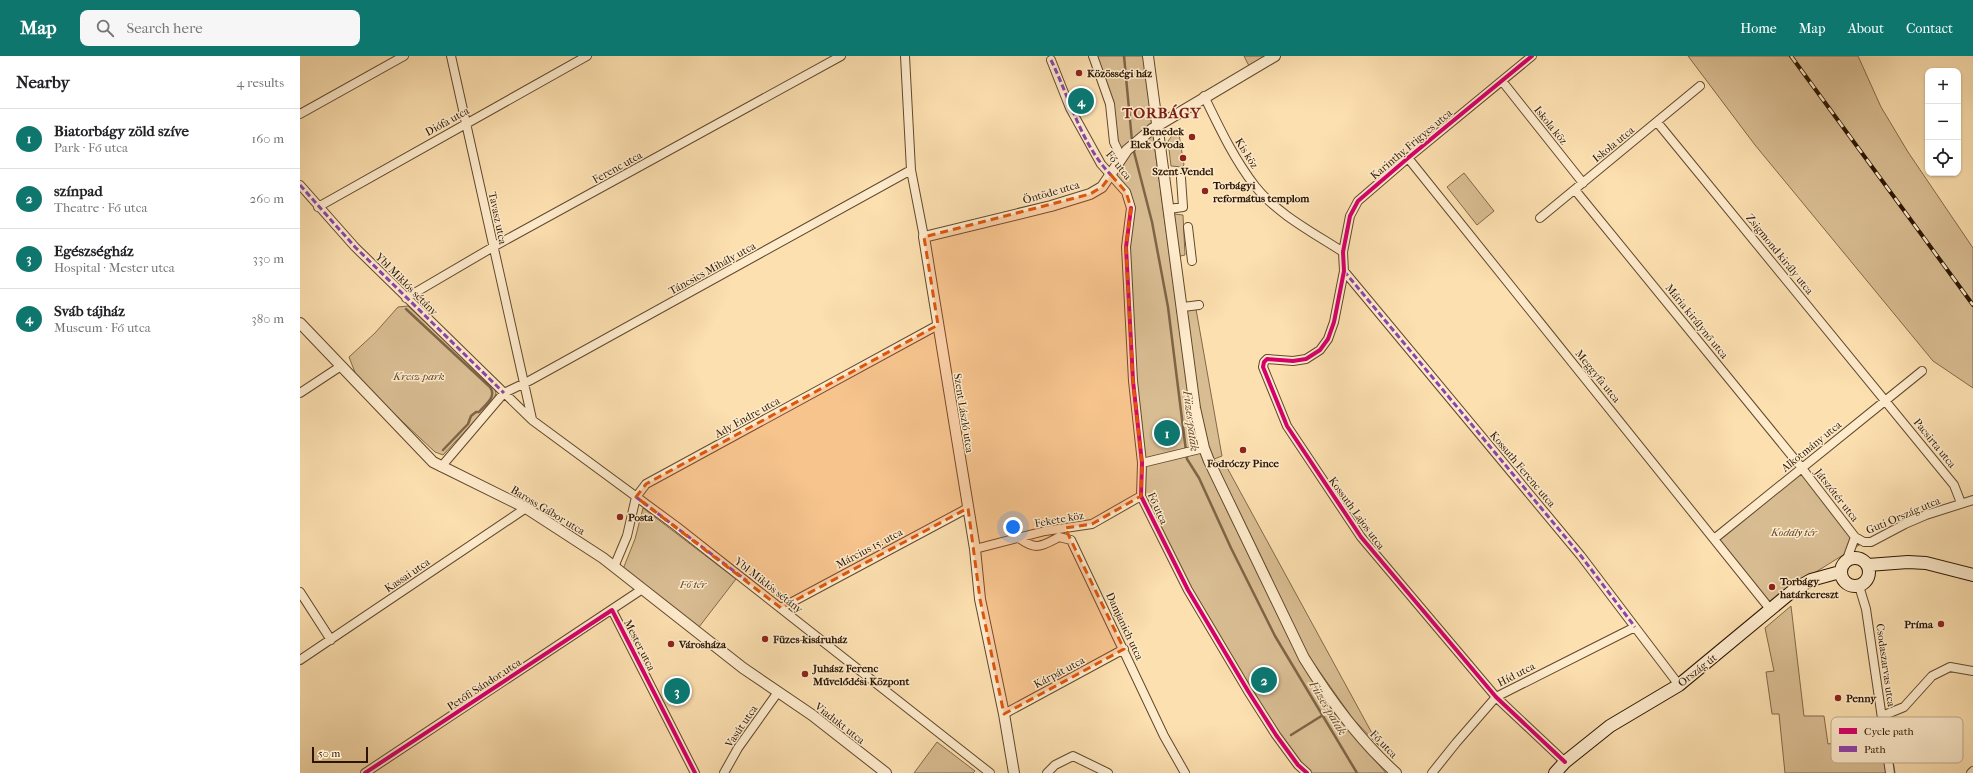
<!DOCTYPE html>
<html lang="en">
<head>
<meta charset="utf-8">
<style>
  body { margin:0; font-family:"IM FELL French Canon",serif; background:#f6f6f6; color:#202124 }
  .controls { position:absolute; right:12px; top:12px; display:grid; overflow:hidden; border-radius:8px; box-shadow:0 1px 3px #0004 }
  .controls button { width:36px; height:36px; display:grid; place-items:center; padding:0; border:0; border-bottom:1px solid #e0e0e0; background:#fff; color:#202124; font:20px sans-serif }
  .scale { position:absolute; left:12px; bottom:10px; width:56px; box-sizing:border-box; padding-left:4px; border:2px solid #2b1500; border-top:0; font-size:11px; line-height:14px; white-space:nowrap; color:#2b1500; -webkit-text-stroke:3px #feebcc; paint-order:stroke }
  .you { position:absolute; left:713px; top:471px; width:14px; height:14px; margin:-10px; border:3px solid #fff; border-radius:50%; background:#1a73e8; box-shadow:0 0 0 6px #1a73e833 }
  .badge { display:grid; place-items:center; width:26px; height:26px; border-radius:50%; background:#0f766e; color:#fff; font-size:13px; font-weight:700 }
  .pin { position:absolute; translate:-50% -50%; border:2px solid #fff; box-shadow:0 1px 4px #0006 }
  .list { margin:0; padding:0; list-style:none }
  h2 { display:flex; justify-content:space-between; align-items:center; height:52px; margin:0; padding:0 16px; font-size:17px }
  h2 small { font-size:13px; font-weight:400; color:#757577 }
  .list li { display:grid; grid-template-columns:26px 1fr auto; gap:12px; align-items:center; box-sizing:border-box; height:60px; padding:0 16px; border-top:1px solid #e0e0e0 }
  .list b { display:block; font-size:15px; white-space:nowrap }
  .list p { margin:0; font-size:13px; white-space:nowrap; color:#757577 }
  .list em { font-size:13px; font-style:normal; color:#757577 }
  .icon { flex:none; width:22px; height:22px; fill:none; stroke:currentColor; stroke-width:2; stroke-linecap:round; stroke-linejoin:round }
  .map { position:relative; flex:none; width:1673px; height:717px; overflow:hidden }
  header { display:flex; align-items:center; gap:24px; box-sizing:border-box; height:56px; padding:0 20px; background:#0f766e; color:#fff }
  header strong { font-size:19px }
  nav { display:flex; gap:22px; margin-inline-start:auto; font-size:14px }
  .search { width:280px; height:36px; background:#f6f6f6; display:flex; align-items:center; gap:10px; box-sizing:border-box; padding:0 14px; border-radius:8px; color:#757577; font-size:15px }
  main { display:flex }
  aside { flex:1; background:#fff }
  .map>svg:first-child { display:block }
  .green { fill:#d9bd92; stroke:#826949 }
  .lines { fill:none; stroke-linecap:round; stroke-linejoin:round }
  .stream { stroke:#7e6546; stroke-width:2.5 }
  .minor-casing { stroke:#60482c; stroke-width:10 }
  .tertiary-casing { stroke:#60482c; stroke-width:12 }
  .secondary-casing { stroke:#2b1500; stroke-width:14 }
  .minor { stroke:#feebcc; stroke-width:8 }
  .tertiary { stroke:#feebcc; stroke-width:10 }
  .secondary { stroke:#feebcc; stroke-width:12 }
  .rail-casing { stroke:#2b1500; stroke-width:4 }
  .rail { stroke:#feebcc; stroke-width:2.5; stroke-dasharray:8; stroke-linecap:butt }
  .quiet { stroke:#8e44ad; stroke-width:3; stroke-dasharray:6 3; stroke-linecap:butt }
  .cycleway-casing { stroke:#feebcc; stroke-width:6 }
  .cycleway { stroke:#d6006c; stroke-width:4 }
  .marked { fill:#df560b; fill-opacity:0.2; stroke:#df560b; stroke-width:3; stroke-dasharray:8 5; stroke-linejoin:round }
  .poi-dot { fill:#8f2418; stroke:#feebcc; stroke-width:1.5 }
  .labels { text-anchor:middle; stroke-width:3; stroke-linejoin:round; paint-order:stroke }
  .poi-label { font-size:11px; font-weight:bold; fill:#2b1500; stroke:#feebcc; text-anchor:start }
  .street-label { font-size:11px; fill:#2b1500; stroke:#feebcc }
  .park-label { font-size:11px; font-style:italic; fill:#5f472c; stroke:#feebcc }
  .water-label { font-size:12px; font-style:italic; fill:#634b2e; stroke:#feebcc }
  .district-label { font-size:15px; font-weight:bold; letter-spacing:1px; fill:#7a1f14; stroke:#feebcc }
  .key { fill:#feebcc; stroke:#bfab8f; stroke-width:1 }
  .key-label { font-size:11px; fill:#2b1500 }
</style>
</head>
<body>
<header>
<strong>Map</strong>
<div class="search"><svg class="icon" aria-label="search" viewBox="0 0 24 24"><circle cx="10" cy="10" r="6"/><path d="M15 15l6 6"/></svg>Search here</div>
<nav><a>Home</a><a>Map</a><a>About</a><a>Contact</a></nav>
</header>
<main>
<aside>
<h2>Nearby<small>4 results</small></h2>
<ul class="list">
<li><span class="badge">1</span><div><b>Biatorbágy zöld szíve</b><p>Park · Fő utca</p></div><em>160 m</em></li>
<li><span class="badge">2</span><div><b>színpad</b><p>Theatre · Fő utca</p></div><em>260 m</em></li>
<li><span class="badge">3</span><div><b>Egészségház</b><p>Hospital · Mester utca</p></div><em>330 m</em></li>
<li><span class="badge">4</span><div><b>Sváb tájház</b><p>Museum · Fő utca</p></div><em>380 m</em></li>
</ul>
</aside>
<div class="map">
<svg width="1673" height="717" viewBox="0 0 1673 717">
  <rect width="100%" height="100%" fill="#fde0b0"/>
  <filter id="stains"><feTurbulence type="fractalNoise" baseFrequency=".005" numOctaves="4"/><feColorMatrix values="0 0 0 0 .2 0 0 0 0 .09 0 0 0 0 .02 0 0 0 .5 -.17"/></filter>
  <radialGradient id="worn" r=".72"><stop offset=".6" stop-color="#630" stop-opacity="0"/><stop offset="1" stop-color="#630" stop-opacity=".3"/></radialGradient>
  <path class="green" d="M794,0H845L852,72L891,355L1000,604L1037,661L1086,717H1008L948,635L888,534L841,440L827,191L831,152L811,119L847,76L818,95Z
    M944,0H975L951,14Z
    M1388,0H1558L1581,51L1608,96L1673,192V332L1633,305L1455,89Z
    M878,72L884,109L882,111L871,110L868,85Z
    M1164,117L1194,155L1177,169L1147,131Z
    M874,158L883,159L885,199L876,201Z
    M108,250L194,331L196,337L194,344L143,399L135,396L58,324L49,301L75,277L98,251Z
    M896,253L922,400L909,405L891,319L886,254Z
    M912,405L924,406L1079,690L1053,663L1008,599Z
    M1501,411L1564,486L1511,519L1470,553L1414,483Z
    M343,452L436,523L399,571L323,513L335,483Z
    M1491,550L1504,660H1524L1528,688L1589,680L1595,717H1485L1479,658H1472L1466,616L1474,615L1465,572Z
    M637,686L675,715L673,717H614Z"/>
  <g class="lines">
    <path class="stream" d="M824,0L832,85
      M833,92L852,166L868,251L887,403L899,422L931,492L975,580L1057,717
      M106,253L190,331C197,341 186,348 179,356H176L171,360L168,368L143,394
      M991,679L1023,659"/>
    <defs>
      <path id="minor" d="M151,0L232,363
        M605,0L611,114L624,181
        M793,0L810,48L814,86L821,101
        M1232,0L1108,102L1058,145L1050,160L1043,196L1044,215L1034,266L1028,283L1020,294L1006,303L993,305L967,303L964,306L963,311L987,370L1061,481L1196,641L1265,706
        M751,4L770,52L801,108L826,136L831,152L826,191L833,325L842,407L841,440L888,534L948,635L976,679L998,709L1007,717
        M1202,25L1283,127
        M904,40C919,71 934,103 955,130C977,158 1014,177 1043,196
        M0,58L104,0
        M1357,66L1654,429L1661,447
        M1108,102L1470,553
        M0,129L55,191L232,364L376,470L690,717
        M1275,134L1501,411L1555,481L1564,486H1571L1605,468L1626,459L1673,444
        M18,151L287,0
        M869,153L883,151L881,122
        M1240,162L1400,30
        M888,171L892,205
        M1044,215L1281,500L1379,629
        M106,242L193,191L541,0
        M883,251L899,249
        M0,337L41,310
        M842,407L904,392
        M141,411L204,337L229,325L611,114
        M719,482C736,495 742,490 759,481L771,484L864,680L885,717
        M1414,483L1622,315
        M675,493L745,475L792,468L841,440
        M1547,503L1555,481
        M314,511L327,480L336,441L346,428L638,269
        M1559,530L1566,553L1590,717
        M0,536L31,584
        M481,552L668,452
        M312,554L395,717
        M0,604L226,452
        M704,658L824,593
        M1582,660L1604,651L1632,620L1650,611L1673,615
        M65,717L341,534
        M424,717L438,692L478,636
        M747,717L755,709L773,700L808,717
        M1132,717L1156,687L1196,641L1335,571
        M1671,717L1673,715"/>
      <path id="tertiary" d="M848,0L895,352L904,392L909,405L1004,602C1030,644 1059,684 1096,717
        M0,267L133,406L226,452L303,502L443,612L512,659L586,717
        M714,717L704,658L680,543L675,493L624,181L751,150L790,138L802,131L827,94L852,73L975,0"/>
      <path id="secondary" d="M1541 516a14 14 0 1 1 28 0a14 14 0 1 1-28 0Z
        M1568,509L1608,506L1626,507L1673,519
        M1255,717L1265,706L1310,670L1379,629L1495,533L1511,524L1540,516"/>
    </defs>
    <use href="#minor" class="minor-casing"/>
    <use href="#tertiary" class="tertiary-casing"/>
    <use href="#secondary" class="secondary-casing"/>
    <use href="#minor" class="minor"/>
    <use href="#tertiary" class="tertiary"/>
    <use href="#secondary" class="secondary"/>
    <defs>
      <path id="rail" d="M1491,0L1673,249"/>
    </defs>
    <use href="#rail" class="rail-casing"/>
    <use href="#rail" class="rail"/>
    <path class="quiet" d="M751,4C770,43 781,88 811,119
      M0,129L55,191L204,337
      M1044,215L1281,500L1335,571
      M336,441L447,525"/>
    <defs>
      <path id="cycleway" d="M1232,0L1108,102L1058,145L1050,160L1043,196L1044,215L1034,266L1028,283L1020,294L1006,303L993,305L967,303L964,306L963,311L987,370L1061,481L1196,641L1265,706
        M831,152L826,191L833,325L842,407L841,440L888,534L948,635L976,679L998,709L1007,717
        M65,717L312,554L395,717"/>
    </defs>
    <use href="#cycleway" class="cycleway-casing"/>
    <use href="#cycleway" class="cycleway"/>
  </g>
  <path class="marked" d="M811,119L826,136L831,152L826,191L833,325L842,407L841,440L792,468L765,472L824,593L704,658L680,543L668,452L481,552L336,441L346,428L638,269L624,181L790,138L802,131Z"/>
  <g class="poi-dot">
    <circle cx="779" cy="17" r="4"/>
    <circle cx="892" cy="81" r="4"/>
    <circle cx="883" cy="102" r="4"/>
    <circle cx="905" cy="135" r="4"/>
    <circle cx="943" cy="394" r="4"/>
    <circle cx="320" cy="461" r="4"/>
    <circle cx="1472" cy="531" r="4"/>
    <circle cx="1641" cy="568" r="4"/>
    <circle cx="465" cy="583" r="4"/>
    <circle cx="371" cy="588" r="4"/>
    <circle cx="505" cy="618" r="4"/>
    <circle cx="1538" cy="642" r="4"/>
  </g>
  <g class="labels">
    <g class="poi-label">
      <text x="787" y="21">Közösségi ház</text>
      <text x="884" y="79" text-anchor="end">Benedek<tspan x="884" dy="13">Elek Óvoda</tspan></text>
      <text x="883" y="119" text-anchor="middle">Szent Vendel</text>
      <text x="913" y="133">Torbágyi<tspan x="913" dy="13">református templom</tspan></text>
      <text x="943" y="411" text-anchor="middle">Fodróczy Pince</text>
      <text x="328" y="465">Posta</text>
      <text x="1480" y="529">Torbágy<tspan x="1480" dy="13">határkereszt</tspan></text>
      <text x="1633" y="572" text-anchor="end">Príma</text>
      <text x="473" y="587">Füzes-kisáruház</text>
      <text x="379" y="592">Városháza</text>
      <text x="513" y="616">Juhász Ferenc<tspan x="513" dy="13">Művelődési Központ</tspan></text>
      <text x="1546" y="646">Penny</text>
    </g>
    <g class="street-label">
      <text transform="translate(147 65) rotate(-29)" y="4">Diófa utca</text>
      <text transform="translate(1251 69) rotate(51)" y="4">Iskola köz</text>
      <text transform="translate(1111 88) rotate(-40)" y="4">Karinthy Frigyes utca</text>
      <text transform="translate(1313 88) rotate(-39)" y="4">Iskola utca</text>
      <text transform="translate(947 97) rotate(58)" y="4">Kis köz</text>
      <text transform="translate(819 109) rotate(51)" y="4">Fő utca</text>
      <text transform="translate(317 111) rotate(-29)" y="4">Ferenc utca</text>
      <text transform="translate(751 136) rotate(-16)" y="4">Öntöde utca</text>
      <text transform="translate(198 162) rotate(78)" y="4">Tavasz utca</text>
      <text transform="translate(1480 198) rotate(51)" y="4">Zsigmond király utca</text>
      <text transform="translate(412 212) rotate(-29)" y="4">Táncsics Mihály utca</text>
      <text transform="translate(107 228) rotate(45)" y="4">Ybl Miklós sétány</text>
      <text transform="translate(1397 265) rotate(51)" y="4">Mária királynő utca</text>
      <text transform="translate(1298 320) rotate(51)" y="4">Meggyfa utca</text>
      <text transform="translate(664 357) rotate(81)" y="4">Szent László utca</text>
      <text transform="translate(447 361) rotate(-29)" y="4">Ady Endre utca</text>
      <text transform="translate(1635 387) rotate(51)" y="4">Pacsirta utca</text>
      <text transform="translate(1511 390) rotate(-39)" y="4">Alkotmány utca</text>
      <text transform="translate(1223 413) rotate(50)" y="4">Kossuth Ferenc utca</text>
      <text transform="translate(1537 439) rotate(52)" y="4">Játszótér utca</text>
      <text transform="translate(858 452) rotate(66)" y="4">Fő utca</text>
      <text transform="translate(248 454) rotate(31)" y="4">Baross Gábor utca</text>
      <text transform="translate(1057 457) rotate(54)" y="4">Kossuth Lajos utca</text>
      <text transform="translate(1603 459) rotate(-23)" y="4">Guti Ország utca</text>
      <text transform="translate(759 463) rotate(-10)" y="4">Fekete köz</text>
      <text transform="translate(569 492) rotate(-28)" y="4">Március 15. utca</text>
      <text transform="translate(107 519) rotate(-34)" y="4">Kassai utca</text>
      <text transform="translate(469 529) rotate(38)" y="4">Ybl Miklós sétány</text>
      <text transform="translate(825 570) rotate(65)" y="4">Damjanich utca</text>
      <text transform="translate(340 589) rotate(63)" y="4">Mester utca</text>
      <text transform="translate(1586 609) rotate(82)" y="4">Csodaszarvas utca</text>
      <text transform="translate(1397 614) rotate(-38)" y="4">Ország út</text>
      <text transform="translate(759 616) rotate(-28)" y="4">Kárpát utca</text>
      <text transform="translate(1216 618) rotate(-27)" y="4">Híd utca</text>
      <text transform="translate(184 628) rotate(-33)" y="4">Petőfi Sándor utca</text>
      <text transform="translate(540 667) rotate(38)" y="4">Viadukt utca</text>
      <text transform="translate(441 670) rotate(-56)" y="4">Vasút utca</text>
      <text transform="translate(1084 688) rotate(46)" y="4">Fő utca</text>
    </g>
    <g class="park-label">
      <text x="119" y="324">Kresz park</text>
      <text x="1494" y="480">Kodály tér</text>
      <text x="393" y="532">Fő tér</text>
    </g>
    <g class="water-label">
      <text transform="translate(891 365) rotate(83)" y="4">Füzes-patak</text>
      <text transform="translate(1028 652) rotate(59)" y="4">Füzes-patak</text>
    </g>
    <g class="district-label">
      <text x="862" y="62">TORBÁGY</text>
    </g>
  </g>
  <rect x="1531" y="661" width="132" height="46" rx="6" class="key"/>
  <rect x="1539" y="672" width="18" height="6" fill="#d6006c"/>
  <rect x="1539" y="690" width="18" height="6" fill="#8e44ad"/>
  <g class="key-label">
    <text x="1564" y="679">Cycle path</text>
    <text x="1564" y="697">Path</text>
  </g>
  <rect width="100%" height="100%" filter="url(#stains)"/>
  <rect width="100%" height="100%" fill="url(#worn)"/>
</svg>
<div class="controls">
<button>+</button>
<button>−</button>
<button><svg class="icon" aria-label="locate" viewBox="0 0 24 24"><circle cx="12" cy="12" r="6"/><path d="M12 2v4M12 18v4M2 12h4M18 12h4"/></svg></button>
</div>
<div class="scale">50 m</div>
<div class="you"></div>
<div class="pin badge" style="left:867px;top:377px">1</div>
<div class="pin badge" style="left:964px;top:624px">2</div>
<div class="pin badge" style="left:377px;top:635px">3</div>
<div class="pin badge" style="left:781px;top:45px">4</div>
</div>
</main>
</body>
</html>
